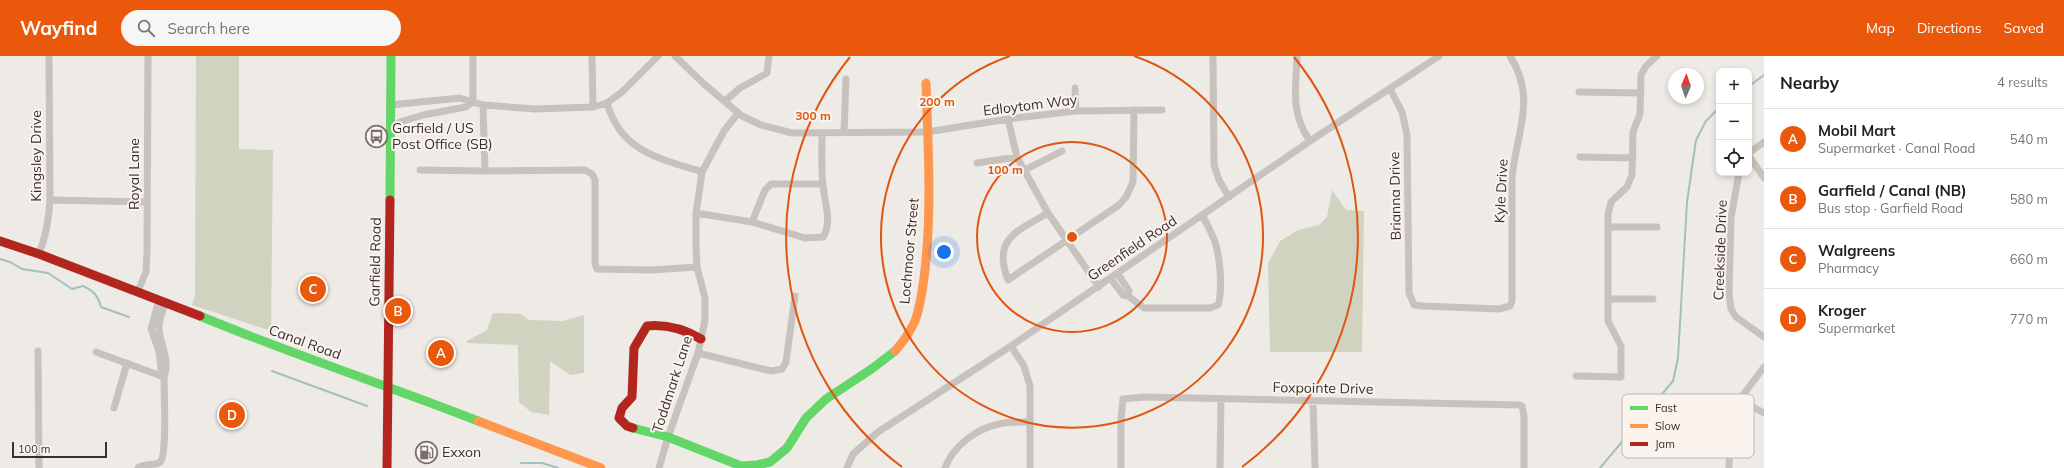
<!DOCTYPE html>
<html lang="en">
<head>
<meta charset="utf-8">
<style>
  body { margin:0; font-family:Mulish,sans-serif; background:#f6f6f6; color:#222 }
  .controls { position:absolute; right:12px; top:12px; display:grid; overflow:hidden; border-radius:8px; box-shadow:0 2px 6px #0003 }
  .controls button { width:36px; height:36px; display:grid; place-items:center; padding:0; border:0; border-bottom:1px solid #e0e0e0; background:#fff; color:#222; font:20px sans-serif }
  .compass { position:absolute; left:1668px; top:12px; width:36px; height:36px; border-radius:50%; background:#fff; box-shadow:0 2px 6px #0003; rotate:2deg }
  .scale { position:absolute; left:12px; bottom:10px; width:95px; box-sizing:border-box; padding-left:4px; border:2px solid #392f2c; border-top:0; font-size:11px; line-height:14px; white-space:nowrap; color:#392f2c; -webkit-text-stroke:3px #faf3ee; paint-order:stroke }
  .you { position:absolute; left:944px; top:196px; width:14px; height:14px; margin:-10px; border:3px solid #fff; border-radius:50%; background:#1a73e8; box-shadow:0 0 0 6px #1a73e833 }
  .badge { display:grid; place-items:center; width:26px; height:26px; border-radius:50%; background:#ea580c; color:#fff; font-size:13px; font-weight:700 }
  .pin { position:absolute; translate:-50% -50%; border:2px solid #fff; box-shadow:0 1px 4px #0006 }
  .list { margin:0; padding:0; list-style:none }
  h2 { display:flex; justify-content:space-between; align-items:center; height:52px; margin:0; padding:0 16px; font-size:17px }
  h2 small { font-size:13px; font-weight:400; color:#767676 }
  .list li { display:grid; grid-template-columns:26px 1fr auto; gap:12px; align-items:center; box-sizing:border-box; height:60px; padding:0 16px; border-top:1px solid #e0e0e0 }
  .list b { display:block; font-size:15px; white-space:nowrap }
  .list p { margin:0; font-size:13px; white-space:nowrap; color:#767676 }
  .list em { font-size:13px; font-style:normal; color:#767676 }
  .icon { flex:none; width:22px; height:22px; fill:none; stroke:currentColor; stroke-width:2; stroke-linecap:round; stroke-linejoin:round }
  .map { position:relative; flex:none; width:1764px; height:412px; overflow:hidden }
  header { display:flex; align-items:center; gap:24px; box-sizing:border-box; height:56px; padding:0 20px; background:#ea580c; color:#fff }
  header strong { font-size:19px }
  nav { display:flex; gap:22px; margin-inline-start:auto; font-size:14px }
  .search { width:280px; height:36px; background:#f6f6f6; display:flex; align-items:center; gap:10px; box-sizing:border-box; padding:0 14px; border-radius:22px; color:#767676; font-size:15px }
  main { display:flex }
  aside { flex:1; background:#fff }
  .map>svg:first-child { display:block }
  .green { fill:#d1d3c1 }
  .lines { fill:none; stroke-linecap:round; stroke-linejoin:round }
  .stream { stroke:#a2c0bd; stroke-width:2 }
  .street { stroke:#c8c2be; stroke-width:7 }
  .fast { stroke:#63d668; stroke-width:9 }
  .slow { stroke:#ff974d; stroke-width:9 }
  .jam { stroke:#b3261e; stroke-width:9 }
  .ring { fill:none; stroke:#df570e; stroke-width:2 }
  .labels { text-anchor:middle; stroke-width:4; stroke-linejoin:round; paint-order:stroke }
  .street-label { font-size:14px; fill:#392f2c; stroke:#faf3ee }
  .poi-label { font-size:14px; fill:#392f2c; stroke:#faf3ee; text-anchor:start }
  .key { fill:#faf3ee; stroke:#c0b8b4; stroke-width:1 }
  .key-label { font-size:11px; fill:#392f2c }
  .centre { fill:#df570e; stroke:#faf3ee; stroke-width:2 }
  .ring-label { font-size:12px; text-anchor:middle; font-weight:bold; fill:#df570e; stroke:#faf3ee; stroke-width:4; stroke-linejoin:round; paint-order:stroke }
</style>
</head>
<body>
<header>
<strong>Wayfind</strong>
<div class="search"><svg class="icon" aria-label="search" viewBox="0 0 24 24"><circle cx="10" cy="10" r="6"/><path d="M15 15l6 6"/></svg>Search here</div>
<nav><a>Map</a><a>Directions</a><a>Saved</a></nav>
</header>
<main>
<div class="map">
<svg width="1764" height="412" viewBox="0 0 1764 412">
  <rect width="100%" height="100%" fill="#eeeae6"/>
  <path class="green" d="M196,0H239V93L273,94L271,275L192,249L195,240Z
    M1332,134L1346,154L1364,155L1362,296H1270L1268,208L1280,185L1298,174L1319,169L1327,161Z
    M493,257L521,258L529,264L563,265L584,259V317L570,319L550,305L549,359L531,356L519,346L518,289L467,287V285L487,274Z"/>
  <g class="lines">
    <path class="stream" d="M1749,30L1764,19
      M0,203L10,206L22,213L48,217L72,233L83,230C94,235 98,240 101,251L129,261
      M272,315L367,350
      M521,407H542L558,412
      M1600,412L1673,325L1678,302L1687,146L1696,84L1706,65L1719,52"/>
    <path class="street" d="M473,0V46
      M592,0L593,51
      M675,0L704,28L742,60L761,69L792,77L927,76L1008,63L1076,55L1162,54
      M1213,0L1214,109L1219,124L1229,141
      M1297,0C1296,32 1290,57 1310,85
      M1075,32L1076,55
      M1390,33L1402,56L1407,79L1409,237L1414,249L1423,250L1499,253L1510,250L1512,245V124C1515,78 1538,44 1510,0
      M1579,36L1641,37
      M725,45L740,32L767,17L769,0
      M607,47C621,96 659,102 702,116
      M390,49L460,42L483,49L535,53L593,51L607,47L622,36L658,0
      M483,49L485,115L585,114L592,118L595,124V208L597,213L651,214L697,211
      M1008,63L1017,101L1048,157L1099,231
      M390,72L400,66L423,59L466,51L473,46
      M844,77L846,23
      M1749,97L1764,86
      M1749,100L1764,122
      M1580,101L1633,102
      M977,107L1017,101
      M420,114L485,115
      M1025,114L1062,95
      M1739,117L1731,162L1729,236L1731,253L1736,261L1764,281
      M50,144L147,146
      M696,157L752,166L805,182L823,181C833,166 824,145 823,129C821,112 822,95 822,78
      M1048,157C1017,175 992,183 1008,224L1119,149L1126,141L1133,126L1134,54
      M752,166L765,134L771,128H823
      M1608,171H1657
      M39,198C46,180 49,163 50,144L49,0
      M1111,223L1123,239L1128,240L1129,235L1118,218
      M138,235L146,216L147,196L148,0
      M1128,240L1144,252H1210L1218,249C1223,235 1220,201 1215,186C1212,177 1207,169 1203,160
      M1608,243H1653
      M159,244L151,273L159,295L161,314L164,321C171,303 159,288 159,271C159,262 163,254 166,246
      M1011,290L1024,310L1030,330V412
      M38,295L39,412
      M96,296L164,321C164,336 167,395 161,405C157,411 144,406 138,412
      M698,297L771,315L782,313L786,306L795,240
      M1576,320L1621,321V290L1608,265V158L1611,146L1627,131L1632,119L1633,76L1640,58L1641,19L1646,10L1657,0
      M1739,344L1764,357
      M1313,345L1315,412
      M114,352L127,307
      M1665,392L1730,395
      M1698,393L1731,355
      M659,412L668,381L698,297L705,264V242L697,211L696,191V157L702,116L724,75L738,57
      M847,412L853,398L878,376L1011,290L1310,85L1439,0
      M945,412C953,390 976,373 999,368C1009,365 1020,366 1030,366
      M1121,412V363L1123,343L1144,341L1519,349L1522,350L1524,360V412
      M1220,412L1221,343
      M1729,412L1731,355L1764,311"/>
    <path class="fast" d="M390,144L391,0
      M200,260C291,298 386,329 478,365
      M633,372L668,381L741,410L757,409L770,406L787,392L806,362L826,343L873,312L895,295"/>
    <path class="slow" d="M895,295C903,286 910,276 915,265C921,249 923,230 925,214C932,152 928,89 926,27
      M478,365L601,412"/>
    <path class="jam" d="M0,185L39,198L200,260
      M633,372L627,370L619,362L622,352L632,341L634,292L647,270C667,268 684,273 701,283
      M387,412L390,144"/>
  </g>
  <g class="ring">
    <circle cx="1072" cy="181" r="95"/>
    <path d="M1134 0A191 191 0 1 1 1010 0"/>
    <path d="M902 411A286 286 0 0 1 850 1M1294 1A286 286 0 0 1 1242 411"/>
  </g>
  <defs>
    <symbol id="bus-ring" viewBox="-11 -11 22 22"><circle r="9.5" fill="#faf3ee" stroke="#78706d" stroke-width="1.5"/><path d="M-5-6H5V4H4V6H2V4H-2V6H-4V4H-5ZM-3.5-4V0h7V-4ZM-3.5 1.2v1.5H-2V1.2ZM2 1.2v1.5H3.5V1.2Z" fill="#78706d"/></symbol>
    <symbol id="fuel-ring" viewBox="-11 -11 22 22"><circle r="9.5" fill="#faf3ee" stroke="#78706d" stroke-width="1.5"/><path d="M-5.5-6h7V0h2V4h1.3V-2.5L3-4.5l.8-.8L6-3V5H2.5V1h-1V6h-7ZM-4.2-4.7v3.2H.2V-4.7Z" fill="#78706d"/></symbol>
  </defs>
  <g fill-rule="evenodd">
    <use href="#bus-ring" x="364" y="68" width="25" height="25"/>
    <use href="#fuel-ring" x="414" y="384" width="25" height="25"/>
  </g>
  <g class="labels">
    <g class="street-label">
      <text transform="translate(1030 49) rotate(-7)" y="5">Edloytom Way</text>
      <text transform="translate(36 100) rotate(-90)" y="5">Kingsley Drive</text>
      <text transform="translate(134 118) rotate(-90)" y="5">Royal Lane</text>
      <text transform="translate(1501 135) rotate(-87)" y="5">Kyle Drive</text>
      <text transform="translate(1395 140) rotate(-91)" y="5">Brianna Drive</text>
      <text transform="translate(1132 192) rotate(-34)" y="5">Greenfield Road</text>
      <text transform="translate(1720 194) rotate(-88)" y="5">Creekside Drive</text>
      <text transform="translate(909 195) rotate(-85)" y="5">Lochmoor Street</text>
      <text transform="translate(375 206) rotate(-89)" y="5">Garfield Road</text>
      <text transform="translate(305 286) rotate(20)" y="5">Canal Road</text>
      <text transform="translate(672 328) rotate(-72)" y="5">Toddmark Lane</text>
      <text transform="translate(1323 332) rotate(1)" y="5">Foxpointe Drive</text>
    </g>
    <g class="poi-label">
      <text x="392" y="77">Garfield / US<tspan x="392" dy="16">Post Office (SB)</tspan></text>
      <text x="442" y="401">Exxon</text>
    </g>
  </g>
  <rect x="1622" y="338" width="132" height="64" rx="6" class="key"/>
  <rect x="1630" y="350" width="18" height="4" fill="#63d668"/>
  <rect x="1630" y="368" width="18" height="4" fill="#ff974d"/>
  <rect x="1630" y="386" width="18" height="4" fill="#b3261e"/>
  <g class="key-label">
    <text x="1655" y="356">Fast</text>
    <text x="1655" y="374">Slow</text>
    <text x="1655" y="392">Jam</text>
  </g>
  <circle cx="1072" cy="181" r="6" class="centre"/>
  <g class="ring-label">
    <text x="937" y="50">200 m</text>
    <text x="813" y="64">300 m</text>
    <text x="1005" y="118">100 m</text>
  </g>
</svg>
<div class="controls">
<button>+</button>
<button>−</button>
<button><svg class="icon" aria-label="locate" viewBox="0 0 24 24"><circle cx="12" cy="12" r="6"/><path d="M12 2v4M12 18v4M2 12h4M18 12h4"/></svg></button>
</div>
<svg class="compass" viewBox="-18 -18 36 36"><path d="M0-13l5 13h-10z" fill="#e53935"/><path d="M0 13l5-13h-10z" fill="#767676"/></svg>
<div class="scale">100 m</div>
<div class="you"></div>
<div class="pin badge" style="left:441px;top:297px">A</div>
<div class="pin badge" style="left:398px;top:255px">B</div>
<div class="pin badge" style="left:313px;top:233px">C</div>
<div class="pin badge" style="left:232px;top:359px">D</div>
</div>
<aside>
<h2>Nearby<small>4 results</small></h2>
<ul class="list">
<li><span class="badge">A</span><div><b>Mobil Mart</b><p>Supermarket · Canal Road</p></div><em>540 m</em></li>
<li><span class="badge">B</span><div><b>Garfield / Canal (NB)</b><p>Bus stop · Garfield Road</p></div><em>580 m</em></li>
<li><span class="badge">C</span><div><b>Walgreens</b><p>Pharmacy</p></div><em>660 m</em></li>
<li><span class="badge">D</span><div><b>Kroger</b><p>Supermarket</p></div><em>770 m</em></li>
</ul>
</aside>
</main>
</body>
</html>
